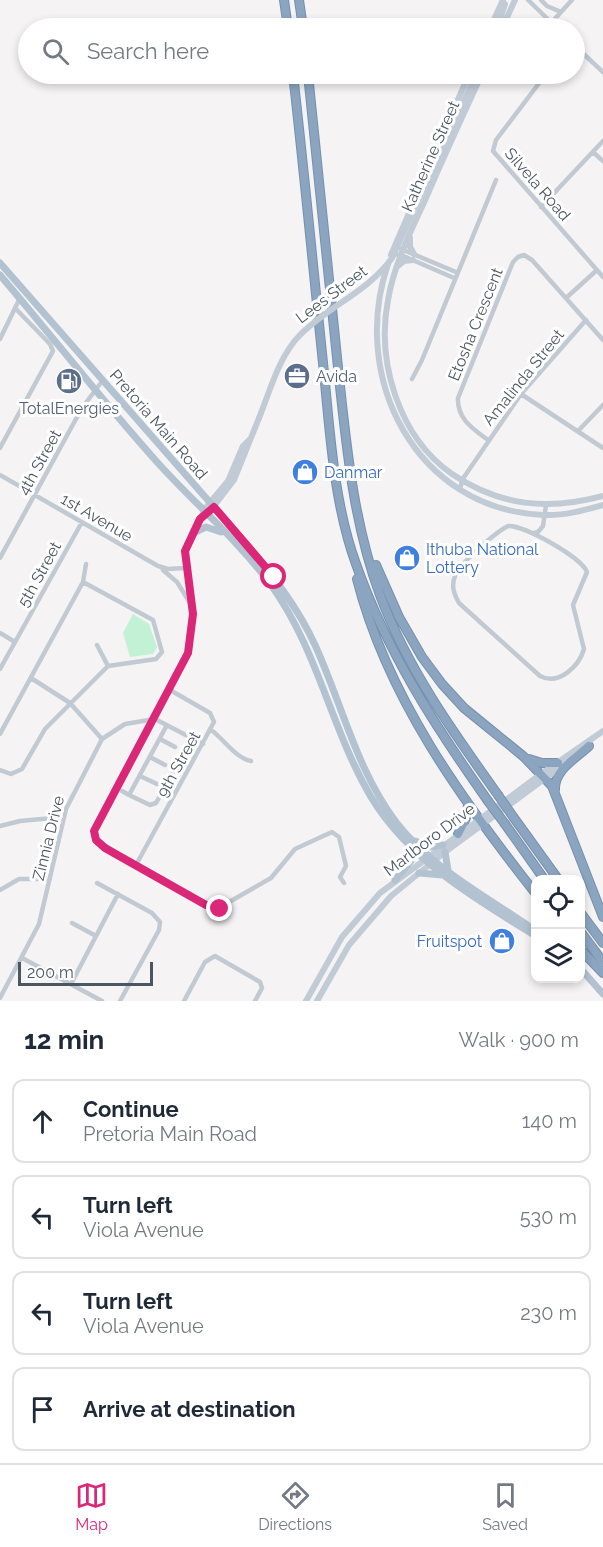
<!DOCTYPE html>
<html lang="en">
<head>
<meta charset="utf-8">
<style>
  body { margin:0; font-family:Raleway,sans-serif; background:#f2f2f3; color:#1f2937 }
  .controls { position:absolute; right:18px; bottom:18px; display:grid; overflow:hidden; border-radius:12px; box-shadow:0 3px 9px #0003 }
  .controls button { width:54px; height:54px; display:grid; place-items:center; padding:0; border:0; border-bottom:2px solid #e0e1e3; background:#fff; color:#1f2937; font:30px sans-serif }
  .scale { position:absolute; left:18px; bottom:15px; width:135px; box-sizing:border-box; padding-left:6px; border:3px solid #4a5661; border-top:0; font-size:16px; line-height:21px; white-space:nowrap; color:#4a5661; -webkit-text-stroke:4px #fff; paint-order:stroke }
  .stop { position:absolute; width:18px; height:18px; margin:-14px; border:4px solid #db2777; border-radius:50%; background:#fff }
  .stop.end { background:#db2777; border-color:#fff; box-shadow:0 2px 6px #0008 }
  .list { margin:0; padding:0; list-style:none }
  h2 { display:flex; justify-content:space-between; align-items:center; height:78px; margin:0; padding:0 24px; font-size:26px }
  h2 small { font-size:20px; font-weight:400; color:#747a83 }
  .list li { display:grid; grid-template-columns:39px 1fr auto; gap:18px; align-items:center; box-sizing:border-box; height:84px; margin:0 12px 12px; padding:0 12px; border:2px solid #e0e1e3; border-radius:12px }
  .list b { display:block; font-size:22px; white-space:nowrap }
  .list p { margin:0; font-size:20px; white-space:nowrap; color:#747a83 }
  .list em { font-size:20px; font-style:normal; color:#747a83 }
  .icon { flex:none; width:33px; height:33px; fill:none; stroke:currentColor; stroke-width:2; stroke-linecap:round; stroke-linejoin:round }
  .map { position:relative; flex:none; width:603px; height:1001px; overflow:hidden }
  .search { position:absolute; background:#fff; box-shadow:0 3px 9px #0003; left:18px; right:18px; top:18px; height:66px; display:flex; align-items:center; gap:15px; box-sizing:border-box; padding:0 21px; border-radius:33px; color:#747a83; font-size:22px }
  .sheet { height:462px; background:#fff }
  nav { display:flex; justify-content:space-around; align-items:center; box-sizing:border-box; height:84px; border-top:2px solid #e0e1e3; background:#fff; font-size:16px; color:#747a83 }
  nav a { display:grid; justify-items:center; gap:3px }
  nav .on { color:#db2777 }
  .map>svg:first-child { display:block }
  .green { fill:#c3f1d5 }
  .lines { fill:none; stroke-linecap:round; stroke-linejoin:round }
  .highway-casing { stroke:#7690ad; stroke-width:10 }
  .street { stroke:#c1cad2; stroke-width:4.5 }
  .secondary { stroke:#c1cbd6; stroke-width:6 }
  .primary { stroke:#b3c2d1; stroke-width:7 }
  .highway { stroke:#8ba5c1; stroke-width:8 }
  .highway-bridge-casing { stroke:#7690ad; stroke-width:10; stroke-linecap:butt }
  .secondary-bridge { stroke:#c1cbd6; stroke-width:6 }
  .highway-bridge { stroke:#8ba5c1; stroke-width:8 }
  .route { stroke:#db2777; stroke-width:8 }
  .labels { text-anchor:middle; stroke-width:6; stroke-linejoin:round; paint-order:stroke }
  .street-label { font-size:16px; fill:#4a5661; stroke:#fff }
  .service-label { font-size:16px; fill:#4e5e75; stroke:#fff; text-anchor:start }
  .shop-label { font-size:16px; fill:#366cbe; stroke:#fff; text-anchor:start }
</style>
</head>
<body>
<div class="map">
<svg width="603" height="1001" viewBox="0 0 603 1001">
  <rect width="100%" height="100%" fill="#f5f3f3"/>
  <path class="green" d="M133,614L149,624L157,647L153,654L130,657L123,633Z"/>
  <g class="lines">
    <defs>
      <path id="highway" d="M284,0L288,28
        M299,0L303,28
        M293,74C304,170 313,266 323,363C330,429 333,501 356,564C387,652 435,726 488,801
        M308,74C319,175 328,276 339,377C347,451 354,525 380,595C407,668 453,732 498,795
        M376,565L399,617L422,657L442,684L464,708L523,756L552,786L603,917
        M357,579C387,697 462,800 536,894
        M529,759L542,763H558
        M555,790C554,770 575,759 589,746
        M514,818L558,879
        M505,824L544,879
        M458,834L466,818L468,805
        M580,912L603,943
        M580,931L603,962
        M580,949L603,973"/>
    </defs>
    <use href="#highway" class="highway-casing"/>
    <path class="street" d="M528,0L557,28
      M541,0L547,6L561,12
      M551,23L572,0
      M574,45L603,72
      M546,74L496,140L493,151L603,277
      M593,152L603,161
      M541,207L603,141
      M401,249L456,272
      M391,254L401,255L454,278
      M566,298L597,270
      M0,339L20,298
      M412,379L422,360L496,180
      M521,394L603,448
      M578,431L603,405
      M488,440C473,429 457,419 458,398L513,262L518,257L524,255L532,260L603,340
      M0,448L53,351L50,344L15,308
      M0,475L158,566L168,569L185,568
      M460,490L462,480L521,394L586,320
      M203,511L184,556L193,613L188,653L97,822L94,831L96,840L136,865L217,909L271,878L295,849L332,832L339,837L346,866L340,877L344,883
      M508,526C524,525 581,557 587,572L573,605L584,649C579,666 559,686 540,676L459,603C454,594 451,586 455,576C460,563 496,532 508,526Z
      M534,533L538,532L543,526L546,505
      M0,558L82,408L103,380
      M163,570L177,582L190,603
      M0,633L15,642
      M97,645L108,666
      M0,669L82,522
      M31,678L70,703L102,739
      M210,729C224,739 235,758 251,761
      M0,734L83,582L86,564
      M160,739L175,747
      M150,757L165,765
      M0,770L11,774L22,769L45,729L108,666L156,659L162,652L153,620L83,582
      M140,776L157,784
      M122,791L129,795L167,725
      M129,795L150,805L156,803L192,738
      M0,826L20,821L63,817
      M136,865L214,722L210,713L170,690
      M97,883L152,913L160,922L159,930L120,1001
      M0,890L19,879H50
      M72,923L96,936
      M22,958L102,1001
      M71,984L118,894
      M0,998L39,924L66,809L102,739L125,724L155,719L203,744
      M184,1001L205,962L215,956L260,982L262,988L255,1001"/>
    <path class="secondary" d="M490,28L503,0
      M497,28L505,4
      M502,28L515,0
      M482,74C463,115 444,156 426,198C411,231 394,264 388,300C376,362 399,437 452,474C500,506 548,511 603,496
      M473,81L477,74
      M410,238V247L414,254
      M391,255L469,74
      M388,264C349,378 416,510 544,515C564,516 585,510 603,505
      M398,266L404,261L413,260
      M203,511L228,481L243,446L249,440
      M207,515L234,480L259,418
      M306,1001L342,937L380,893L541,774L603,731
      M317,1001L349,945L391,896L445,852L566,763"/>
    <path class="primary" d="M0,263L249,547C274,577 298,608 315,645C342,704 356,769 396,822C432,869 488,897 536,931
      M0,275C53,337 103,402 157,462C194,503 238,540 271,585C318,650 331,729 371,797C409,860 475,899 536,936
      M193,533L206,527L221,532
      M415,841L430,847L443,845
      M445,852L448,870
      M419,873L443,875
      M395,880L411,861L410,847
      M580,968L603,994"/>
    <use href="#highway" class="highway"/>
    <defs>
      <path id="highway-bridge" d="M498,795L514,818
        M488,801L505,824"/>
    </defs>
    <use href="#highway-bridge" class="highway-bridge-casing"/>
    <path class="secondary-bridge" d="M259,418C270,391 279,356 300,335C328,306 368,292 392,258L473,81"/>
    <use href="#highway-bridge" class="highway-bridge"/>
  </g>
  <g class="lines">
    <path class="route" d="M220,909L206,905L105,848L96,840L94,831L188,653L193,614L185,551L200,519L214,507L274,577"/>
  </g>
  <defs>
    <symbol id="office-disc" viewBox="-11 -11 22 22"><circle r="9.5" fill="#5c6f8a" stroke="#fff"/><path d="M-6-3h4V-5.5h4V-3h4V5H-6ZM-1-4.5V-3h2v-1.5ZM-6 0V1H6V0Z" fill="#fff"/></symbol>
    <symbol id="fuel-disc" viewBox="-11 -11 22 22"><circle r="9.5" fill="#5c6f8a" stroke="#fff"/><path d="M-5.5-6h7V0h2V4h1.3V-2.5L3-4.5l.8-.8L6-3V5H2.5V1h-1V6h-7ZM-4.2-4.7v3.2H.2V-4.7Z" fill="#fff"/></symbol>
    <symbol id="shop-disc" viewBox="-11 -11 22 22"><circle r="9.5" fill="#3f7fe0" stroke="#fff"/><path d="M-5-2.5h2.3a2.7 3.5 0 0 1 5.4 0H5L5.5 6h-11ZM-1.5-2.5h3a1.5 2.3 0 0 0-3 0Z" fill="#fff"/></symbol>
  </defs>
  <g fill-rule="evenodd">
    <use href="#office-disc" x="282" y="361" width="30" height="30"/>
    <use href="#fuel-disc" x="54" y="366" width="30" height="30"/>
    <use href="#shop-disc" x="290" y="457" width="30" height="30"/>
    <use href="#shop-disc" x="392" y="543" width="30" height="30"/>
    <use href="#shop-disc" x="487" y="926" width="30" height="30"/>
  </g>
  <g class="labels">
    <g class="street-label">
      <text transform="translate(430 156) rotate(-66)" y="6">Katherine Street</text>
      <text transform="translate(538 184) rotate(49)" y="6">Silvela Road</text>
      <text transform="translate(331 294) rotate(-37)" y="6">Lees Street</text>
      <text transform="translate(475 324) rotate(-68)" y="6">Etosha Crescent</text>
      <text transform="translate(523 377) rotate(-51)" y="6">Amalinda Street</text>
      <text transform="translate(159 424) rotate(49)" y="6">Pretoria Main Road</text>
      <text transform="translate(39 462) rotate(-61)" y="6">4th Street</text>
      <text transform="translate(97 517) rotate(30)" y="6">1st Avenue</text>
      <text transform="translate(39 574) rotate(-61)" y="6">5th Street</text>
      <text transform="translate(178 764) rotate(-61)" y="6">9th Street</text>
      <text transform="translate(48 838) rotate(-76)" y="6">Zinnia Drive</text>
      <text transform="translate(429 839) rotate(-37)" y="6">Marlboro Drive</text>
    </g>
    <g class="service-label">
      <text x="316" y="382">Avida</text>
      <text x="69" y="414" text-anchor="middle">TotalEnergies</text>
    </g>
    <g class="shop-label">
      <text x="324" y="478">Danmar</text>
      <text x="426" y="555">Ithuba National<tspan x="426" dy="18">Lottery</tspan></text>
      <text x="482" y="947" text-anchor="end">Fruitspot</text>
    </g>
  </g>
</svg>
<div class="controls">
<button><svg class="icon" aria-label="locate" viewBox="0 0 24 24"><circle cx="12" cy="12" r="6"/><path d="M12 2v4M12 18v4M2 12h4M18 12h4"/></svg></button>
<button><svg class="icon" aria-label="layers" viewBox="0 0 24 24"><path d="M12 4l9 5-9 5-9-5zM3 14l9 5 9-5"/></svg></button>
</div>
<div class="scale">200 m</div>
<div class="stop" style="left:274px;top:577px"></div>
<div class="stop end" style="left:220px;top:909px"></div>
<div class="search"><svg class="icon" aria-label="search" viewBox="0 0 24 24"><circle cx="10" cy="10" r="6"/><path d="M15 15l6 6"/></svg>Search here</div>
</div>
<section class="sheet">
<h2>12 min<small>Walk · 900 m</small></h2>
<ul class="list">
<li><svg class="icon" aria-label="ahead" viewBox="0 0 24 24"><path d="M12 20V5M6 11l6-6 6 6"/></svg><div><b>Continue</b><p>Pretoria Main Road</p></div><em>140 m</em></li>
<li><svg class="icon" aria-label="left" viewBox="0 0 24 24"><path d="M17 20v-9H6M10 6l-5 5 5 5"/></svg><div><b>Turn left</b><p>Viola Avenue</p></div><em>530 m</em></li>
<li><svg class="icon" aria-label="left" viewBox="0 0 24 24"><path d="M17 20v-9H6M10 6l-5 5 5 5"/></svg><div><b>Turn left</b><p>Viola Avenue</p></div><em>230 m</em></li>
<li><svg class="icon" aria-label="arrive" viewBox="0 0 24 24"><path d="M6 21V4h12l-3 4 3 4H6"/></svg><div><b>Arrive at destination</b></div></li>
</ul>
</section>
<nav>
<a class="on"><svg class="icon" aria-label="map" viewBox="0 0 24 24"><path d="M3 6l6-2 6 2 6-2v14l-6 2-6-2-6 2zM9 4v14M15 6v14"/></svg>Map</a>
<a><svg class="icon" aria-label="directions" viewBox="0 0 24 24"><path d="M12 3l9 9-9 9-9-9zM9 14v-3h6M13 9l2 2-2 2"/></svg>Directions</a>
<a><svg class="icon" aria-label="saved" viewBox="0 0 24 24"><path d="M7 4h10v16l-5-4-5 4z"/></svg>Saved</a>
</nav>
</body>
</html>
